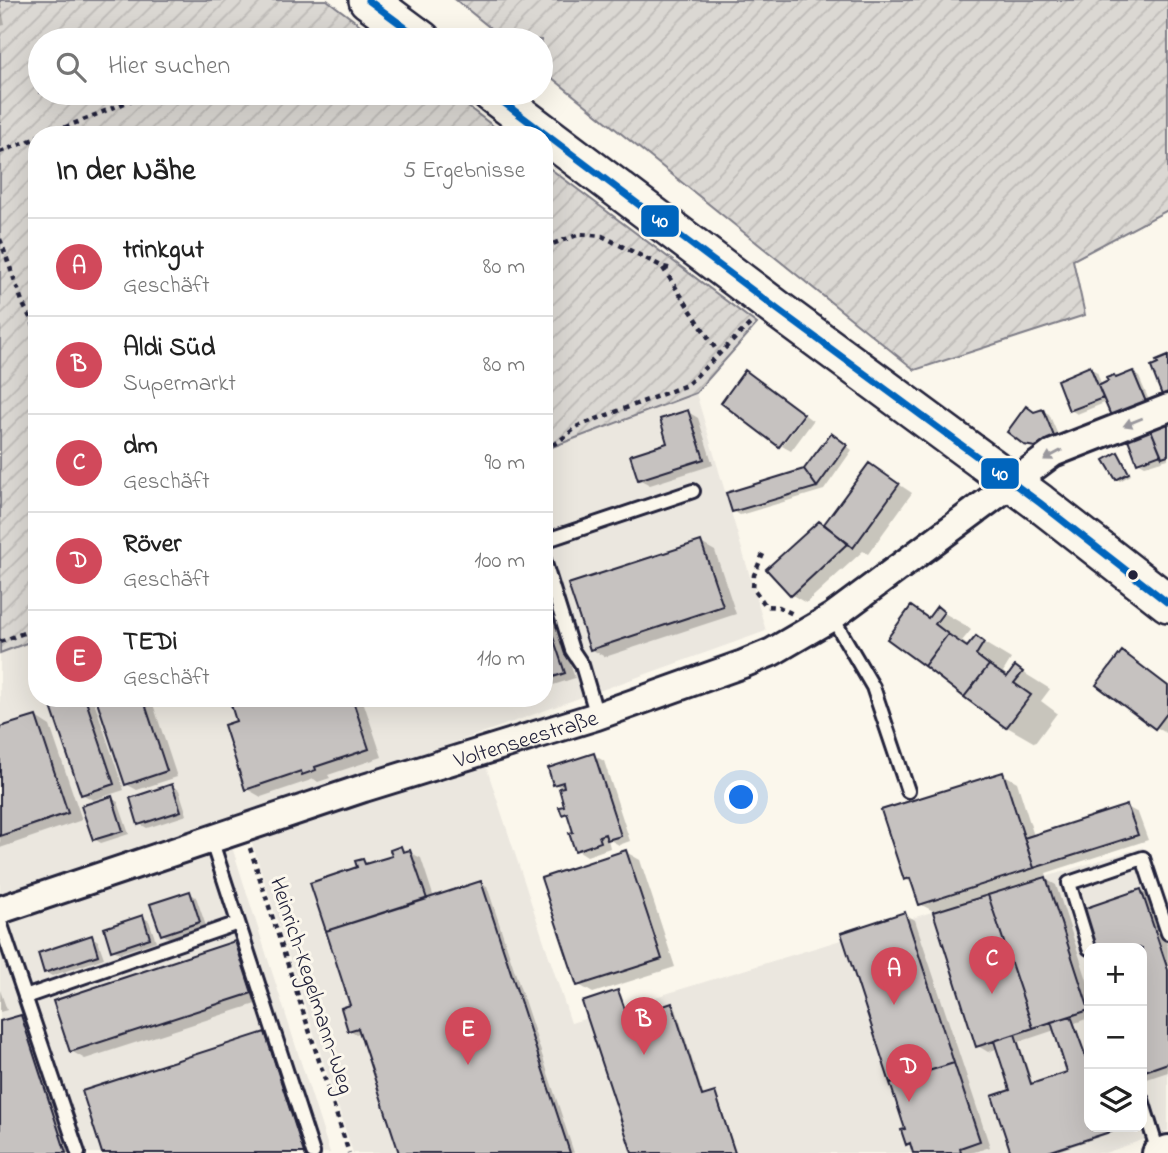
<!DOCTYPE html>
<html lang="de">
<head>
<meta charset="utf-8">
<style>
  body { margin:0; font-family:"Indie Flower",sans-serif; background:#f6f6f6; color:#222 }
  .controls { position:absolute; right:21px; bottom:21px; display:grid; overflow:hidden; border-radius:14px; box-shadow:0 7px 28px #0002 }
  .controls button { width:63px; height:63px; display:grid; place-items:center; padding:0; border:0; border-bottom:2px solid #e0e0e0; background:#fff; color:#222; font:35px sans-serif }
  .you { position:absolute; left:742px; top:798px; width:24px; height:24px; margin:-18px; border:5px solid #fff; border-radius:50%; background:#1a73e8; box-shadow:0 0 0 10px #1a73e833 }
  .badge { display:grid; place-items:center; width:46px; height:46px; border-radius:50%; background:#d1495b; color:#fff; font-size:23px; font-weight:700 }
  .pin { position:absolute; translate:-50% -58px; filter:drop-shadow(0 2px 4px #0008) }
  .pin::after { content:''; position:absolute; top:37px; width:24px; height:21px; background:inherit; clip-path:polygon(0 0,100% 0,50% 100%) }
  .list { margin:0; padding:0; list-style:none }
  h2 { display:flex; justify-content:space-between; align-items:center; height:91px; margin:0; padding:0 28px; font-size:30px }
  h2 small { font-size:23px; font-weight:400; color:#767676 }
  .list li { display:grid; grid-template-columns:46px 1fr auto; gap:21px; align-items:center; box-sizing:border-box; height:98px; padding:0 28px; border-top:2px solid #e0e0e0 }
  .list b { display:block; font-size:26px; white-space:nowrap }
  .list p { margin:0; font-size:23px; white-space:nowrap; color:#767676 }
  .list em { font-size:23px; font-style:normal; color:#767676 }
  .icon { flex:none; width:38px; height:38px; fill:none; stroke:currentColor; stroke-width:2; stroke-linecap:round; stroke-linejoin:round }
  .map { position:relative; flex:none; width:1168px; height:1153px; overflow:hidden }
  .search { position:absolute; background:#fff; box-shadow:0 7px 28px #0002; left:28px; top:28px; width:525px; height:77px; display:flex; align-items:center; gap:18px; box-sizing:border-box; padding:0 24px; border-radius:38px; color:#767676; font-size:26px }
  .panel { position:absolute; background:#fff; box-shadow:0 7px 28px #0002; left:28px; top:126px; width:525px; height:581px; border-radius:28px }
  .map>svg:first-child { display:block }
  .built { fill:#ebe7df; fill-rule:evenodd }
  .garden { fill:url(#garden-furrows); stroke:#7e7d87; stroke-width:2 }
  .shadow { fill:#0003; fill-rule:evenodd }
  .building { fill:#c6c2c0; stroke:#22223b; stroke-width:2 }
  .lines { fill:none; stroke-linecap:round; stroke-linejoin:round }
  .service-casing { stroke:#22223b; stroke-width:18 }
  .minor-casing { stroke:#22223b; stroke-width:32 }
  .secondary-casing { stroke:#22223b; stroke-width:42 }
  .path { stroke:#22223b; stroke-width:4.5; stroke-dasharray:5 5; stroke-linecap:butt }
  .service { stroke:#fbf7ec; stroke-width:12 }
  .minor { stroke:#fbf7ec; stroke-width:26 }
  .secondary { stroke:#fbf7ec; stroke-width:37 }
  .bus-1-casing { stroke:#fbf7ec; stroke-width:12 }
  .bus-1 { stroke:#0065bd; stroke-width:7 }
  .oneway { fill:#99979c }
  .bus-dot { fill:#22223b; stroke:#fbf7ec; stroke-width:2.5 }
  .labels { text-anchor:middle; stroke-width:6; stroke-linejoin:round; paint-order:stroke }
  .street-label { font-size:23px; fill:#22223b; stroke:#fbf7ec }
  .line-badge { stroke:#fbf7ec; stroke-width:2.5 }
  .badge-label { font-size:19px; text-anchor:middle; font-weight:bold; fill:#fff }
</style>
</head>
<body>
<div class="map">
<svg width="1168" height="1153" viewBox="0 0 1168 1153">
  <defs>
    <pattern id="garden-furrows" width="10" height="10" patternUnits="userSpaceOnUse" patternTransform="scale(1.75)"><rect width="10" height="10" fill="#dbd8d3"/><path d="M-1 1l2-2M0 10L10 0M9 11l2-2" fill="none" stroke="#bcb9b6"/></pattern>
  </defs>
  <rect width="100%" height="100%" fill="#fbf7ec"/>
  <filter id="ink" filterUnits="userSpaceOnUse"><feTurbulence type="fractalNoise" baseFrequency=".0143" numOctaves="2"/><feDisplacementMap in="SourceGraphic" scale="14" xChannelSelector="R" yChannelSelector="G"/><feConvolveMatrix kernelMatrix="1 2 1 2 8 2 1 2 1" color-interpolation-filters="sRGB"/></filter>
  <g filter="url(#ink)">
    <path class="built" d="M696,393L766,631L225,825L330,1153H0V653L37,639V698H544V450Z
      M482,754L571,1023L1143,847L1168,920V1131L1105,1153H353L248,831ZM1089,948H1142V1127H1089Z"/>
    <path class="garden" d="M0,0H327L380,40H40V93H450L505,135H37V639L0,653Z
      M456,0H1168V210L1073,260L1085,315L915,370L541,69V40H505Z
      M544,164L757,324L696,393L544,450Z"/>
    <path class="shadow" d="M0,0L5,25L0,26Z
      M1090,368L1097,372L1102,386L1114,376L1118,379L1133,373L1139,377L1151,405L1119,419L1112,415L1107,402L1077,414L1071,410Z
      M1043,411L1049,414L1061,442L1042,450L1025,444L1035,414Z
      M688,412L698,418L713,465L650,485L639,479L669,444Z
      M805,415L813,421L791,451L782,446Z
      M1168,425V459L1145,466L1138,462Z
      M838,439L852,450L824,490L740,515L733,511L805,471Z
      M1118,454L1131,475L1120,481L1117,479Z
      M870,465L912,493L868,554L863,551L806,603L792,595L825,526Z
      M701,543L715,551L736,614L605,657L591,649Z
      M544,588L575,678L544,688Z
      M912,609L930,619L937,609L965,625L971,630L962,641L970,647L976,638L1011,659L1003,672L1009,677L1016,668L1050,689L1041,701L1057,713L1035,743L1007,727L889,639Z
      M1133,659L1168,686L1166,733L1156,727Z
      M50,698H93L124,790L93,800L82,794Z
      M98,698H151L177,777L137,790L126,784Z
      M231,698H362L382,757L328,775L330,778L318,782L314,779L261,797L247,789L239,722Z
      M36,717L50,726L82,820L0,848V729Z
      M593,755L604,761L630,841L619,845L608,839L610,848L587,856L576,849L575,833L570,817L563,813L566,807L563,789L555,784Z
      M1003,774L1017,782L1034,836L1127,807L1138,813L1148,840L1046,873L1047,876L1042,877L1056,885L1089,986V1018L1075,1023L1089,1065V1127H1129L1051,1153H1013L1012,1091L998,1048L988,1052L978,1046L935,912L920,904L914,884L905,879ZM1055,1030L1069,1073L1033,1085L1019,1042Z
      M172,786L179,790L187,815L147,828L140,824Z
      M111,798L118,802L129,834L101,843L94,839Z
      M401,848L421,858L434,898L480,883L487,886L574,1153H400L361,1032L356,1034L350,1030L359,868L363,861L370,865L394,857Z
      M626,852L640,860L675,967L593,993L579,985Z
      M1141,891L1151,897L1168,947V1072L1147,1079L1142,1077V948H1094Z
      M189,893L196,897L206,926L169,938L162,934Z
      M905,914L915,920L990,1147L971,1153H915L913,1147L907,1144Z
      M142,917L149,921L156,941L120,953L113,950Z
      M92,937L98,941L104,958L52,976L45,972Z
      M235,943L249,951L265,1001L85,1059L71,1051Z
      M0,990L7,1010L0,1012Z
      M618,992L621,994L629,1019L672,1005L675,1006L704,1097L714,1094L717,1095L736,1153H633Z
      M21,1016L35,1025L77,1153H0V1023Z
      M264,1034L275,1040L312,1153H104Z"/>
    <path class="building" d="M1168,356V392L1162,395L1151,367L1158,364L1156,361Z
      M1090,366L1103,398L1069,411L1057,380Z
      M745,370L804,414L779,447L721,403Z
      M1133,371L1146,402L1111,416L1098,386L1108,381L1106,378L1114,375L1116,378Z
      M1026,406L1034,412L1043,409L1055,439L1035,447L1024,445L1007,432Z
      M688,410L704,459L638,480L630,455L667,443L660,419Z
      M1168,423V455L1162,457L1151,430Z
      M1151,430L1161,454L1137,463L1128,439Z
      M831,433L847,445L817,487L804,469Z
      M1118,452L1129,473L1116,480L1104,460Z
      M869,463L899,484L900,483L853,548L824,524Z
      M804,469L817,487L732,512L726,493Z
      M819,521L848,543L791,596L766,569Z
      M701,541L723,606L590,650L568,584Z
      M911,606L928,618L937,606L944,612L935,624L948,634L924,666L887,639Z
      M544,610L565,673L544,680Z
      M948,634L967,647L976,636L984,642L976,655L989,665L964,697L924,666Z
      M1122,651L1168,686V712L1155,729L1096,685Z
      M989,665L1007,677L1015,666L1023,672L1014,683L1031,695L1006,728L964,697Z
      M48,698H85L114,784L81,795Z
      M96,698H143L167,771L125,785Z
      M229,698H352L369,749L315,767L316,770L302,775L301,771L245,790L224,725L236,721Z
      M36,716L68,813L0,836V727Z
      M594,753L621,836L607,840L605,834L599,836L601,842L575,851L569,833L573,832L567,813L562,815L559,807L564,806L559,788L564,787L563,782L553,785L548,768Z
      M1003,772L1034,868L919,905L910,878L904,880L881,810Z
      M172,784L181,811L138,825L130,798Z
      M112,796L123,831L93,840L81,806Z
      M1127,805L1138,835L1034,868L1024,838Z
      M401,846L403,852L410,850L427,899L326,931L310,883L357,867L355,861L363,859L365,864L392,856L390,850Z
      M626,850L662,959L577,986L541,878Z
      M1046,877L1089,1010L1033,1028L988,895Z
      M481,881L570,1153H399L358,1028L348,1031L341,1008L350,1005L326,931Z
      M1141,889L1168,970V1063L1142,1072V948H1092L1080,910Z
      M190,891L200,922L161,935L150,904Z
      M988,895L1033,1028L976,1047L933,912Z
      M905,912L954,1063L890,1083L841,933Z
      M143,915L150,938L111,951L104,928Z
      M92,935L98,955L44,973L38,953Z
      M235,941L252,993L70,1052L53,1001Z
      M618,990L628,1018L672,1003L702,1096L715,1092L735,1153H632L582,1002Z
      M21,1015L66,1153H0V1021Z
      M1071,1016L1089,1065V1127H1125L1045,1153H1011L992,1096L1010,1090L994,1041L1015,1034L1031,1084L1067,1072L1051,1022Z
      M265,1032L304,1153H102L82,1091Z
      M954,1063L980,1141L960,1148L961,1153H913L910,1143L906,1145L901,1130L905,1129L903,1123L890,1083Z"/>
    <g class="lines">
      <defs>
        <path id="service" d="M544,541L693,491
          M544,560L572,650L582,665L597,716
          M832,617L873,687L908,791
          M211,839L313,1153
          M0,922L78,1153
          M1089,948L1069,883L1143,858L1168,933
          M25,997L238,923
          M1142,1100L1158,1152"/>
        <g id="minor">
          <path id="s1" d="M0,910L364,788L597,716L743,664L772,652L832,617L1053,453L1168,408"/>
          <path d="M1156,1153L1168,1149"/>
        </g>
        <path id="secondary" d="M368,0L422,40
          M491,93L781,312L1040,503L1168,603"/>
      </defs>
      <use href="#service" class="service-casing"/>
      <use href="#minor" class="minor-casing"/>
      <use href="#secondary" class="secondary-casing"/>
      <path class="path" d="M46,135L137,98
        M0,152L37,138
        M0,239L23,304L37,331
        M544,247L580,234L602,236L663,267L673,269
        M663,268L719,354
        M544,449L558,442L578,426L687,385L750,324
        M763,554L754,575L753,588L766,606L779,607L793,614
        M0,642L37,628
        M250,848L349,1153"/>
      <use href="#service" class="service"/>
      <use href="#minor" class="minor"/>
      <use href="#secondary" class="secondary"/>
      <defs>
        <path id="bus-1" d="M368,0L422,40
          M491,93L781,312L1040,503L1168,603"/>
      </defs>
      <use href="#bus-1" class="bus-1-casing"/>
      <use href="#bus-1" class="bus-1"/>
    </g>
    <defs><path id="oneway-solid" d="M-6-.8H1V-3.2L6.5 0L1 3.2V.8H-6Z" transform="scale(1.75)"/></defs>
    <g class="oneway">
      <use href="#oneway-solid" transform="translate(1133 422) rotate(158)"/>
      <use href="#oneway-solid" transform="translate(1053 455) rotate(151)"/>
    </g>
  </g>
  <circle class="bus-dot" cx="1133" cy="575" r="6"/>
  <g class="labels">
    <g class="street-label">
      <text dy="8" stroke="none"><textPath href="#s1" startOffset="553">Voltenseestraße</textPath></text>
      <text transform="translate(313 985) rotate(72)" y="8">Heinrich-Kegelmann-Weg</text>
    </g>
  </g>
  <g class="line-badge">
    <rect x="640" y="204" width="40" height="34" rx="7" fill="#0065bd"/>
    <rect x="980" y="457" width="40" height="33" rx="7" fill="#0065bd"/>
  </g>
  <g class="badge-label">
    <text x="660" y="227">40</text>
    <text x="1000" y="480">40</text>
  </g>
</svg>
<div class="controls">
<button>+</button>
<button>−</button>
<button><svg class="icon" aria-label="layers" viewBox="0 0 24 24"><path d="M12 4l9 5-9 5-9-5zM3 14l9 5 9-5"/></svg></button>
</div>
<div class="you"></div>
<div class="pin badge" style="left:894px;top:1005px">A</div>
<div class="pin badge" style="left:644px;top:1055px">B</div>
<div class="pin badge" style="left:992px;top:994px">C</div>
<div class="pin badge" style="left:909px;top:1102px">D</div>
<div class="pin badge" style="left:468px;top:1065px">E</div>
<div class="search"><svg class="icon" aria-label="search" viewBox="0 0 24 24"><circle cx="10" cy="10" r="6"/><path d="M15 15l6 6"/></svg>Hier suchen</div>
<section class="panel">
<h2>In der Nähe<small>5 Ergebnisse</small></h2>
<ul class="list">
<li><span class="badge">A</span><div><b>trinkgut</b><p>Geschäft</p></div><em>80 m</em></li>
<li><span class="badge">B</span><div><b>Aldi Süd</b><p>Supermarkt</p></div><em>80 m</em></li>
<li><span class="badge">C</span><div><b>dm</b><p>Geschäft</p></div><em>90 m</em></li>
<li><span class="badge">D</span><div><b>Röver</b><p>Geschäft</p></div><em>100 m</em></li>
<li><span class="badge">E</span><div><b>TEDi</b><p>Geschäft</p></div><em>110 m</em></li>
</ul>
</section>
</div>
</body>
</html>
